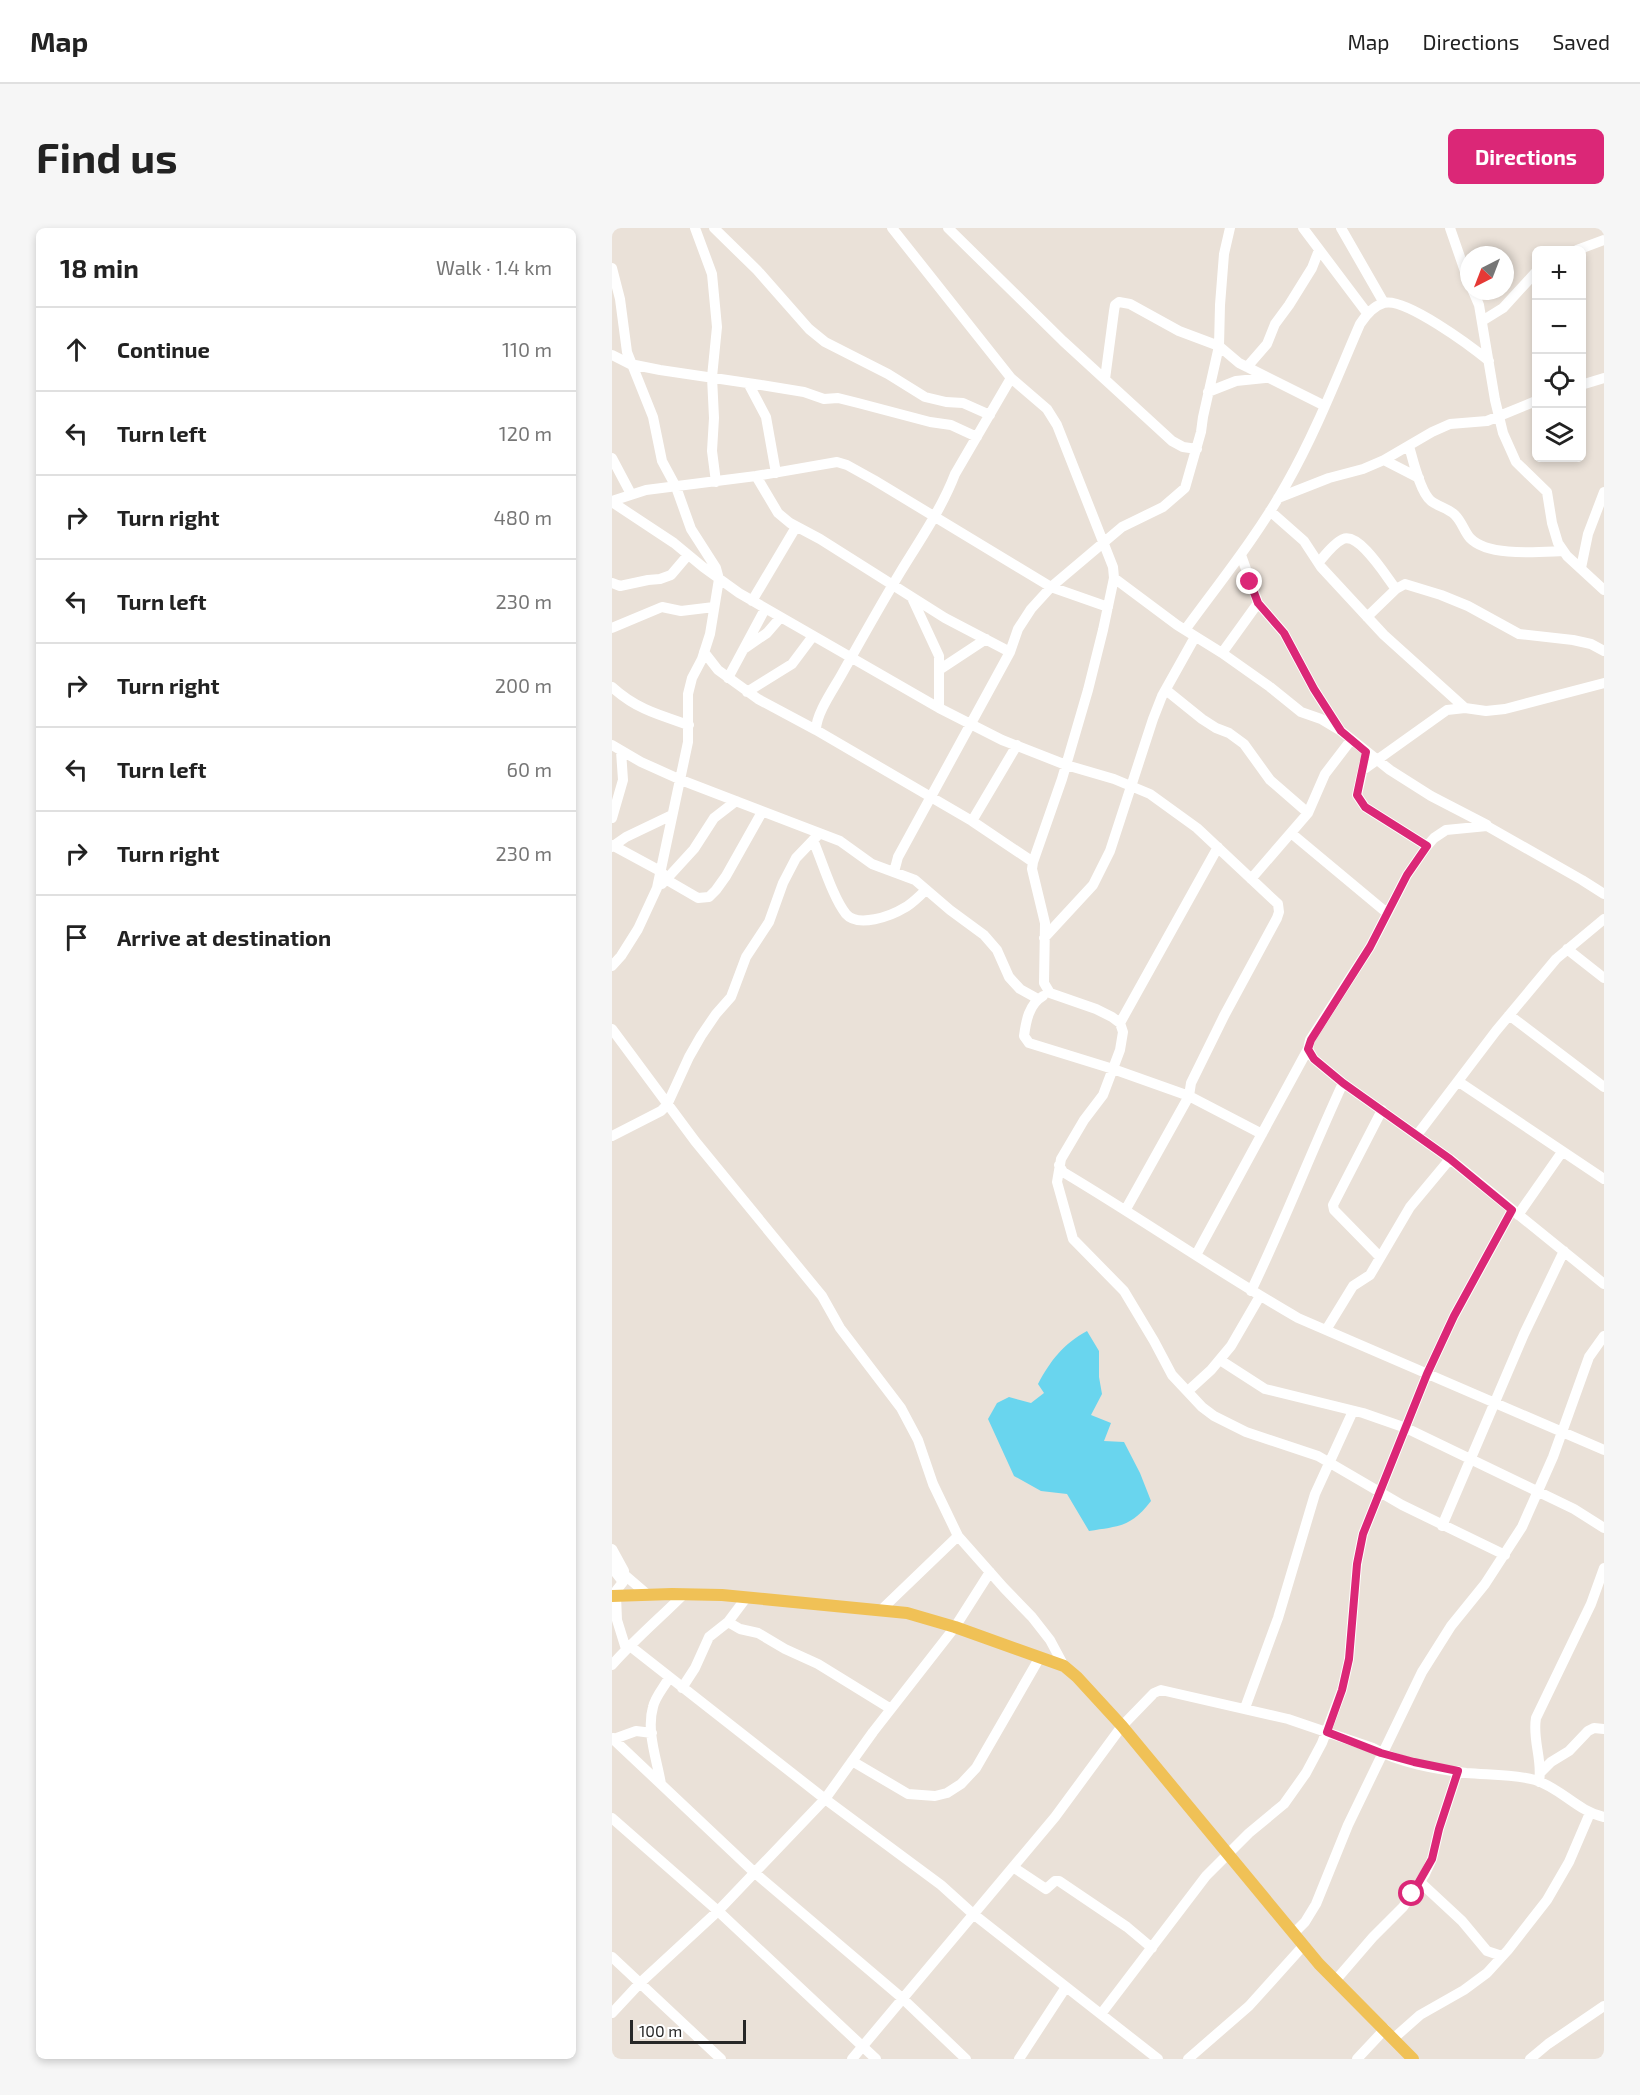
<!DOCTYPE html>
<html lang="en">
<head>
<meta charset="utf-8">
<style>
  body { margin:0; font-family:"Exo 2",sans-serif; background:#f6f6f6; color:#222 }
  .controls { position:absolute; right:18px; top:18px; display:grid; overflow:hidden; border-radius:9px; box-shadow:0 3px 9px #0003 }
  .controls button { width:54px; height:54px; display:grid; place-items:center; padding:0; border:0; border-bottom:2px solid #e0e0e0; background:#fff; color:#222; font:30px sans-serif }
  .compass { position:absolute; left:848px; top:18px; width:54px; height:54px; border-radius:50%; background:#fff; box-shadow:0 3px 9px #0003; rotate:222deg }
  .scale { position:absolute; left:18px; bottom:15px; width:116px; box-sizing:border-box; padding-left:6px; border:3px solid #272727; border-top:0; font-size:16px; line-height:21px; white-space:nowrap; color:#272727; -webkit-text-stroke:4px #fff; paint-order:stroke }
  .stop { position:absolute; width:18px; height:18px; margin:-14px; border:4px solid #db2777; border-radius:50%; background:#fff }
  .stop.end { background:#db2777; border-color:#fff; box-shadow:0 2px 6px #0008 }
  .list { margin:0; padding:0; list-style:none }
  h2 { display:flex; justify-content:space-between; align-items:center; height:78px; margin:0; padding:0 24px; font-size:26px }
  h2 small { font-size:20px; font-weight:400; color:#767676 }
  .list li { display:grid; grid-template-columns:39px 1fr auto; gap:18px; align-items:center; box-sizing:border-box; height:84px; padding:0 24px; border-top:2px solid #e0e0e0 }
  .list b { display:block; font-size:22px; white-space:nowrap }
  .list em { font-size:20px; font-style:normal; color:#767676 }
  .icon { flex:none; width:33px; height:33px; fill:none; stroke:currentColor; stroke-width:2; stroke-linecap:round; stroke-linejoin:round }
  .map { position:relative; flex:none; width:992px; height:1831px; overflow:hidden; border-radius:9px }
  header { display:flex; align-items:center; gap:36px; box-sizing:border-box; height:84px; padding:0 30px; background:#fff; border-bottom:2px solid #e0e0e0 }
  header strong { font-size:28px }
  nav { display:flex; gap:33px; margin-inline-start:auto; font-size:21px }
  .intro { display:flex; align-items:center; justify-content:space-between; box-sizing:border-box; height:144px; padding:0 36px }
  h1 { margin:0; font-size:42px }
  .button { padding:15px 27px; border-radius:9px; background:#db2777; color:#fff; font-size:21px; font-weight:700 }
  main { display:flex; gap:36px; padding:0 36px }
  aside { flex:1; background:#fff; border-radius:9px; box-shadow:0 3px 9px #0003 }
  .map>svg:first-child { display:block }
  .water { fill:#69d5ee }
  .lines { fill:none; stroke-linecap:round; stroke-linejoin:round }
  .minor { stroke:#fff; stroke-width:10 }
  .major { stroke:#f0c156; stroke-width:12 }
  .route { stroke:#db2777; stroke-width:8 }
</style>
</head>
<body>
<header>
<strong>Map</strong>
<nav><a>Map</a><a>Directions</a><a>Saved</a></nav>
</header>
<div class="intro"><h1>Find us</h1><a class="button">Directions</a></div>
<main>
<aside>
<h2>18 min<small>Walk · 1.4 km</small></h2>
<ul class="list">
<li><svg class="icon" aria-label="ahead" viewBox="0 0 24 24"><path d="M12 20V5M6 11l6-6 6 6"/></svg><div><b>Continue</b></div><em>110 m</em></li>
<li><svg class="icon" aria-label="left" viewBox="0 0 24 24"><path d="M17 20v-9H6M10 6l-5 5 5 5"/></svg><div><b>Turn left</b></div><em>120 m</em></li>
<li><svg class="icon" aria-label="right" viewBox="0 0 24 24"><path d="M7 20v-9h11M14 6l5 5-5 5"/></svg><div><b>Turn right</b></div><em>480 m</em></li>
<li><svg class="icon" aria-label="left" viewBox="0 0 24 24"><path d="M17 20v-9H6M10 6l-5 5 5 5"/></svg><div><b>Turn left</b></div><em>230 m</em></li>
<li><svg class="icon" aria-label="right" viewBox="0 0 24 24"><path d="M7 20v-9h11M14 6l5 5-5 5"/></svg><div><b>Turn right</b></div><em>200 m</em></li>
<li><svg class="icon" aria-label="left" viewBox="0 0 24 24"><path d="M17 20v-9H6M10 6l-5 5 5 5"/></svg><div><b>Turn left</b></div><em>60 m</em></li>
<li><svg class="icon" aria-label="right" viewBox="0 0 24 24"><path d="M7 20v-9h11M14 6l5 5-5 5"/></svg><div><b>Turn right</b></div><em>230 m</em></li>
<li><svg class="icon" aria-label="arrive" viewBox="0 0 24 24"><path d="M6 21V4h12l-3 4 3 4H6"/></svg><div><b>Arrive at destination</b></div></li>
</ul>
</aside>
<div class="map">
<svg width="992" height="1831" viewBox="0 0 992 1831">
  <rect width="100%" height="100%" fill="#eae1d8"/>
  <path class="water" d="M475,1103L487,1123V1149L490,1166L479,1187L499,1195L492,1213L512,1214L528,1245L539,1273C519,1299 508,1298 477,1303L455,1266L429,1263L402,1248L376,1191L385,1175L397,1169L419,1175L432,1165L426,1156C439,1132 451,1116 475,1103Z"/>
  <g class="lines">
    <path class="minor" d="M83,0L100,46L105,99L100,149L102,190L100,223L104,254
      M102,0L145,42L197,101L213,114L276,146L313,169L334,174L351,175L378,187
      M280,0L399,150L435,181L445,197L501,339L502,350L491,402L476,462L450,551L421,634L420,641L433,695L432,755L438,765L484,781L500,789L508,795L511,804L508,822L491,867L472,892L449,931L445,954L461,1011L512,1063L542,1113L560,1147L590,1179L602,1188L634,1204L706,1228L790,1277L893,1327
      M336,0L451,113L560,213L571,219L585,221
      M691,0L755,85
      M729,0L772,75
      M838,0L857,55
      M965,22L992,12
      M0,40L8,71L15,124L41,189L50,233L64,259L79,301L104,340L107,351L98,406L90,431L80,450L76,466V514L45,660L26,701L9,728L0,738
      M861,63L867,77L883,172L891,205L904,234L935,264L940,295L946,315L955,328L992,362
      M870,93L891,80L924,44
      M0,127L18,136L48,142L149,157L192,164L212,171L226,170L246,175L318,194L339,197L365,209
      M635,139L655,116L663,96L677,77L700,40L707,22
      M493,151L502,83L503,77L507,74L518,76L567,103L607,118L627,135L713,178
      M136,155L154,189L164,245
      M969,157L992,150
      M596,164L624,153L653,150
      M797,218C801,232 808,264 819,273C827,279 836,280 843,287C850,294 852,303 858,310C876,329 926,324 951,323
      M0,230L19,266
      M772,232L807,250
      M144,248L166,285L178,295L208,311L333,390L398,424
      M666,270L717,250L751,241L772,232L820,204L838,196L875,193L924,173
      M0,273L34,262L144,248L225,234L235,237L262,252L439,359L496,379
      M0,274L62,315L91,339L127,365L327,480L390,512L454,537L502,551L538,566L585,600L666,676L667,684L665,690L612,788L579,855L577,868L514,981
      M658,283L692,313L709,339L772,407L853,480
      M629,327L646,375L672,405L702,461L727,500
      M707,334C713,327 722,315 731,311C748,304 775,350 784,361
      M969,340L976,306L992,264
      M502,350L565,397L610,425L658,459L689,484L709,491L729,503L778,542L819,568L875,597
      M0,355L8,358L36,352L48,351L59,347L76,327
      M301,372L327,428V480
      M140,373L184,299
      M755,389L784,361L793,356L829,367L856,378L907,406L961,412L979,416L992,423
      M0,400L50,379L69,383L102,379
      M573,402C608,354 646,307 675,255C704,204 725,149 748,96C754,87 761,78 772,75C793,69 860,119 877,133
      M133,420L155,405L168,390
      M92,424L106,442L146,471L204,502L360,593L421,634
      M610,425L646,375
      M327,442L374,411
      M116,450L153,381
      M0,459C24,481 47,487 77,497
      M554,462L590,491L604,500L617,505L632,516L658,552L696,585
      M135,464L180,436L201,408
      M204,502C204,485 223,459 231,444C250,410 269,376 289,343C308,312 330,280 343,246L399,150
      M0,517L29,534L69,552L228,613L260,636L303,652L338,682L372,707L385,722L397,749L408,761L426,771
      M752,536L745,567L753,579L815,618
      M751,542L835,482L853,480L874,483L893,481L992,455
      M0,590L11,552L9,523
      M360,593L405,517
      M679,605L775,685
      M201,612C210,633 221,670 234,686C246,700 279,688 292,680C300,676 307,668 314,662
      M0,617L50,644
      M0,619L14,609L60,587
      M282,644L286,629L398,424L406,401L419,381L439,359L510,299L551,279L573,260L589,204L591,189L607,118L608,77L612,26L618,0
      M639,651L696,585L713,546L739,512
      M55,652L86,670L97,669L104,662L114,648L150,584
      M50,656L82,621L102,590L124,573
      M432,710L481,657L498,623L541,491L550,468L583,409
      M955,721L992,750
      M431,768C417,776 414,793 412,808L417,815L501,841L577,868L650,906
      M897,787L992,859
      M508,795L606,619
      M0,801L83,913L210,1068L228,1100L289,1180L306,1212L321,1256L346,1308L392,1360L420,1389L438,1412L452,1438
      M696,821L702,831L731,855L838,931L992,1056
      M847,854L992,951
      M805,907L884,803L944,731L992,691
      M0,908L49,883L55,877L77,829L89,808L104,786L119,769L134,729L157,694L171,655L184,630L207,606
      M447,937L451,944C530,991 606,1044 686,1090L992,1222
      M906,987L950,924
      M584,1027L696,821L698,812L758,719L795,647L815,618L822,610L834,602L875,598L970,652L992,666
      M768,1029L722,982L721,977L770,882
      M639,1063C672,995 699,924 731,855
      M714,1102L741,1058L758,1047L798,979L838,931
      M608,1132L653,1161L751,1185L794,1200L962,1281L992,1300
      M576,1163L599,1142L619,1118L648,1068
      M830,1298L912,1106L952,1023
      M0,1321L12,1343
      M0,1336L36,1367
      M0,1368L11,1354L4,1345
      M4,1368L5,1392L14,1421
      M268,1383L346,1308
      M116,1394L128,1401L146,1405L173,1421L206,1436L279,1481
      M18,1418L213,1571L329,1657L360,1685L546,1831
      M0,1437C22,1412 48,1390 72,1366
      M70,1460L83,1440L97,1409L116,1394L134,1370
      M633,1480L666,1390L703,1266L741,1183
      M0,1510L143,1645L290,1770L354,1831
      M2,1511L24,1503L40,1505
      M240,1533L296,1566L323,1568L335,1565L349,1556L364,1540L428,1429
      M929,1544L939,1534L957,1523L976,1503L982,1500L992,1501
      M927,1554C931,1532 920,1512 924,1490L979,1376L992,1340
      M49,1556C45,1532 34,1503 41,1479C43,1469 52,1459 57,1450
      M0,1590L106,1683L264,1831
      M401,1639L434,1661L443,1653H447L515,1699L540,1720
      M808,1654L850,1693L875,1723L890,1728
      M682,1705L693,1694L704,1676L736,1597L810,1444L839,1398L873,1356L910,1299L941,1229L977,1129L992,1108
      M0,1729L109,1831
      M723,1753L761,1709L791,1679L813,1646L820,1631L827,1601L846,1543
      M0,1785L28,1755L106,1683L213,1571L261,1504L343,1399L378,1344
      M489,1786L594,1648L637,1605L672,1576L694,1545L710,1515L730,1462L737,1431L745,1336L751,1306L815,1146L842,1088L900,982
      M782,1810L808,1787L852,1762L875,1745L896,1722L935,1672L957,1634L978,1585
      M240,1831L443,1589L510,1498L542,1465L549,1462L676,1491L761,1520C787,1535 824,1541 854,1545C877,1547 901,1546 923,1552C949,1560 965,1583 992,1589
      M407,1831L454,1759
      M576,1831L637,1778L692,1717
      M745,1831L773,1801
      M918,1831L936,1816L992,1778"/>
    <path class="major" d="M0,1368L60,1366L110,1367L295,1385L343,1399L452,1438L465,1449L510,1498L707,1736L801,1831"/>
  </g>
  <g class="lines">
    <path class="route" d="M638,354L646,375L672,405L702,461L729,503L754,524L745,567L753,579L815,618L795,647L758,719L699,812L696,821L702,831L731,855L838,931L900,982L842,1088L815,1146L751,1306L745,1336L737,1431L730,1462L715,1504L769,1525L802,1534L846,1543L827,1601L820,1631L800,1666"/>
  </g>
</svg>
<div class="controls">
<button>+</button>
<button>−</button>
<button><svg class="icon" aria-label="locate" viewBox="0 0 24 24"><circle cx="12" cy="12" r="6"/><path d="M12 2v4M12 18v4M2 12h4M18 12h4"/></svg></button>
<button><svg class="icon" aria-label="layers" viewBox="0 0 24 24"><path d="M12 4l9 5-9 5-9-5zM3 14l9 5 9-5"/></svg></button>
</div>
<svg class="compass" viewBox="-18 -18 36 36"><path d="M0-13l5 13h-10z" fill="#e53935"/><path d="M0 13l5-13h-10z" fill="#767676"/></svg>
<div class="scale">100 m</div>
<div class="stop" style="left:800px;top:1666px"></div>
<div class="stop end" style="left:638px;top:354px"></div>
</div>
</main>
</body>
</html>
